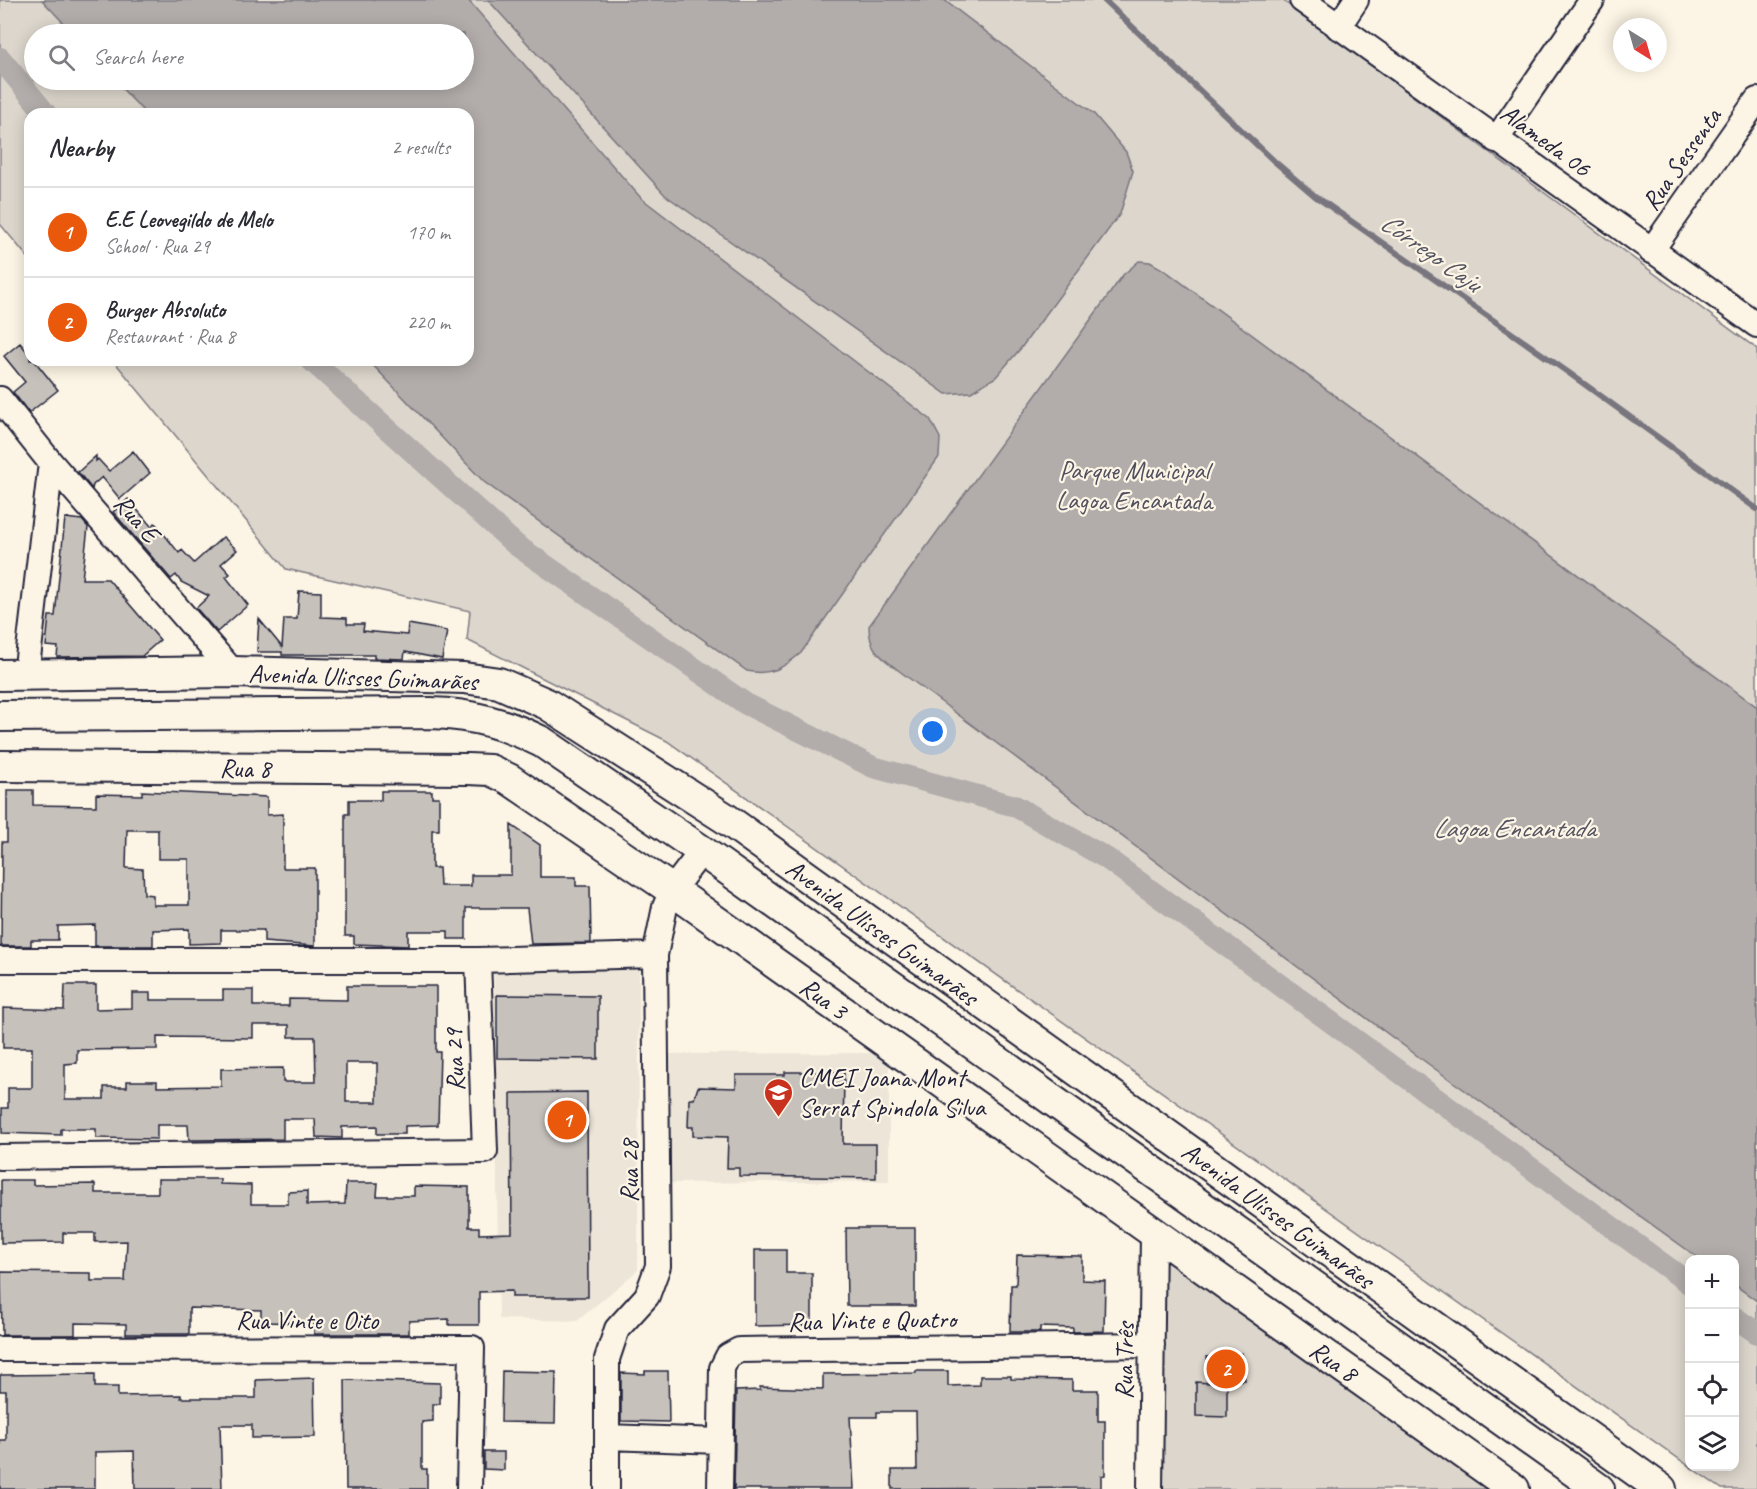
<!DOCTYPE html>
<html lang="en">
<head>
<meta charset="utf-8">
<style>
  body { margin:0; font-family:Caveat,sans-serif; background:#f7f7f7; color:#2b2b33 }
  .controls { position:absolute; right:18px; bottom:18px; display:grid; overflow:hidden; border-radius:12px; box-shadow:0 3px 15px #0003 }
  .controls button { width:54px; height:54px; display:grid; place-items:center; padding:0; border:0; border-bottom:2px solid #e1e1e2; background:#fff; color:#2b2b33; font:30px sans-serif }
  .compass { position:absolute; left:1613px; top:18px; width:54px; height:54px; border-radius:50%; background:#fff; box-shadow:0 3px 15px #0003; rotate:143deg }
  .you { position:absolute; left:933px; top:732px; width:21px; height:21px; margin:-15px; border:4px solid #fff; border-radius:50%; background:#1a73e8; box-shadow:0 0 0 9px #1a73e833 }
  .badge { display:grid; place-items:center; width:39px; height:39px; border-radius:50%; background:#ea580c; color:#fff; font-size:20px; font-weight:700 }
  .pin { position:absolute; translate:-50% -50%; border:3px solid #fff; box-shadow:0 2px 6px #0006 }
  .list { margin:0; padding:0; list-style:none }
  h2 { display:flex; justify-content:space-between; align-items:center; height:78px; margin:0; padding:0 24px; font-size:26px }
  h2 small { font-size:20px; font-weight:400; color:#7c7c81 }
  .list li { display:grid; grid-template-columns:39px 1fr auto; gap:18px; align-items:center; box-sizing:border-box; height:90px; padding:0 24px; border-top:2px solid #e1e1e2 }
  .list b { display:block; font-size:22px; white-space:nowrap }
  .list p { margin:0; font-size:20px; white-space:nowrap; color:#7c7c81 }
  .list em { font-size:20px; font-style:normal; color:#7c7c81 }
  .icon { flex:none; width:33px; height:33px; fill:none; stroke:currentColor; stroke-width:2; stroke-linecap:round; stroke-linejoin:round }
  .map { position:relative; flex:none; width:1757px; height:1489px; overflow:hidden }
  .search { position:absolute; background:#fff; box-shadow:0 3px 15px #0003; left:24px; top:24px; width:450px; height:66px; display:flex; align-items:center; gap:15px; box-sizing:border-box; padding:0 21px; border-radius:33px; color:#7c7c81; font-size:22px }
  .panel { position:absolute; background:#fff; box-shadow:0 3px 15px #0003; left:24px; top:108px; width:450px; height:258px; border-radius:18px }
  .map>svg:first-child { display:block }
  .built { fill:#ece5d8 }
  .green { fill:#dcd6cc; stroke:#7f7c84; stroke-width:1.5; fill-rule:evenodd }
  .water { fill:#b2adab; stroke:#78757e; stroke-width:1.5 }
  .lines { fill:none; stroke-linecap:round; stroke-linejoin:round }
  .stream { stroke:#78757e; stroke-width:6 }
  .canal { stroke:#b2adab; stroke-width:22 }
  .building { fill:#c6c1bb; stroke:#22223b; stroke-width:1.5; fill-rule:evenodd }
  .minor-casing { stroke:#22223b; stroke-width:28 }
  .major-casing { stroke:#22223b; stroke-width:34 }
  .minor { stroke:#fcf5e5; stroke-width:24 }
  .major { stroke:#fcf5e5; stroke-width:30 }
  .labels { text-anchor:middle; stroke-width:4.5; stroke-linejoin:round; paint-order:stroke }
  .street-label { font-size:26px; fill:#22223b; stroke:#fcf5e5 }
  .park-label { font-size:26px; fill:#504f5f; stroke:#fcf5e5 }
  .poi-label { font-size:26px; fill:#22223b; stroke:#fcf5e5; text-anchor:start }
  .water-label { font-size:27px; font-style:italic; fill:#545362; stroke:#fcf5e5 }
</style>
</head>
<body>
<div class="map">
<svg width="1757" height="1489" viewBox="0 0 1757 1489">
  <rect width="100%" height="100%" fill="#fcf5e5"/>
  <filter id="ink" filterUnits="userSpaceOnUse"><feTurbulence type="fractalNoise" baseFrequency=".0167" numOctaves="2"/><feDisplacementMap in="SourceGraphic" scale="12" xChannelSelector="R" yChannelSelector="G"/><feConvolveMatrix kernelMatrix="1 2 1 2 8 2 1 2 1" color-interpolation-filters="sRGB"/></filter>
  <g filter="url(#ink)">
    <path class="built" d="M494,969H639L638,1270L577,1321L499,1319Z
      M889,1053V1181L667,1183V1054Z"/>
    <path class="green" d="M0,0H1282L1757,349V1489H1722L1690,1467L1734,1466V1260H1690L1689,1466L667,741L467,640L470,611L286,569L113,360H468V114H30V260L0,224ZM34,34H464V80H34Z
      M1162,1254L1502,1489H1160Z"/>
    <path class="water" d="M42,0H468L641,198L930,419L940,438L939,457L801,653C783,668 771,676 747,671L484,482L368,360H468V114H146L114,80H464V34H74Z
      M488,0H944L1094,114L1126,152L1133,171L1120,214L1021,348L996,377L971,392L946,394L665,195Z
      M1139,261L1150,262L1167,272L1757,707V1301L1735,1285L1734,1260L1700,1259L1431,1066L898,670C880,656 869,650 869,626L1123,275Z"/>
    <g class="lines">
      <path class="stream" d="M1104,0L1274,161L1315,196L1569,373L1757,509"/>
      <path class="canal" d="M0,58L46,114
        M311,360L516,545L746,704L873,767L1015,806L1106,858L1690,1284
        M1734,1317L1757,1333"/>
    </g>
    <path class="building" d="M20,343L30,355V360H34L58,390L29,413L13,392L25,382L4,356Z
      M133,451L150,473L120,499L102,477L93,485L92,489L78,472L96,456V461L98,459L109,471Z
      M128,499L151,526L155,523L179,553L182,550L194,563L223,537L237,550L221,564L230,574L226,577L248,605L217,632L196,608L209,596L181,582L176,575L171,579L113,512Z
      M65,518L82,520L88,527L82,579H108L160,640L142,656L57,657L58,647L46,646L49,616H55Z
      M299,591L321,592V617L347,618V624H364L363,631L407,635L408,624L447,631L442,659L405,652L404,659L374,658V655H282V652H257L259,619L282,647L284,619H297Z
      M7,790H33V805L96,806V794L142,795V791L267,797V815L283,814V868H315V946L264,942V930H221V943L189,944V929L153,930V946H95V925L58,926V940H31V946H1L2,842H7ZM127,830H158V859H189V905H153V895L144,894L143,869L126,868Z
      M381,791H432V797H439V830H432V868H439L440,886H471V875H511V825L540,845V877H576V886H590L591,943L531,944L527,908H466V939H448V931H408V946L354,944V936H345V814H349V800H381Z
      M65,985H96V1009L132,1008V993H150V1000H223V990H253V1006H289V999L347,1000V986H436V1052H440L438,1125L405,1126V1134H377V1126L342,1127V1138L316,1137L315,1119H283V1139L189,1140L188,1125H157V1139L96,1138V1129H61V1135L2,1133V1108H8V1088H32V1048H3V1008L64,1010ZM253,1025H289V1037H315L316,1082H283V1068L221,1069V1086L157,1087V1081H127V1087H104V1099H65V1064L77,1063V1050L157,1049V1037L253,1038ZM346,1063H377V1102H346Z
      M497,995L598,996V1059L497,1058Z
      M785,1072H844L843,1144H876V1178L739,1176V1168H727L728,1137L693,1136V1127H688L689,1099H694L698,1087L736,1088V1075H785Z
      M587,1092L588,1297H512V1291L479,1292V1325H449V1319L409,1321V1334H314V1323L261,1322V1310L189,1308V1334H126V1324L75,1323V1335H2L1,1272L91,1273V1281H125L127,1241L95,1242V1233H63V1242L1,1243V1180H33V1185L95,1184V1193H158V1179H220V1184L251,1185V1204H288V1192L307,1191V1205L345,1204L346,1183H378L377,1196H414V1186L469,1187V1227H479V1234L512,1233L511,1093Z
      M846,1228H915V1306H847Z
      M755,1250H786V1273H812V1325L755,1326Z
      M1017,1255L1082,1256V1280L1105,1281L1104,1331L1073,1332V1328L1040,1327V1332H1010L1011,1285H1016Z
      M1242,1353L1245,1380L1227,1382V1417L1196,1416V1382L1210,1383L1207,1357Z
      M502,1371L556,1372L555,1423L501,1422Z
      M645,1371H668L669,1422L621,1421V1373L645,1374Z
      M916,1371H948V1386L980,1385V1376H1011V1379L1072,1380V1390H1098V1421H1105V1475L1101,1476V1488L892,1489V1470H917L916,1412H877V1417H850L854,1489H734L736,1391L760,1390V1387L823,1389V1374L916,1373Z
      M95,1374V1387H118V1396L181,1395V1398H256V1380L314,1378L315,1437L252,1438V1425H220L222,1489H135L134,1451L95,1452V1489H0V1440H6V1391H0V1375Z
      M345,1380L440,1383V1404H433V1421L422,1422V1469H427V1489H346Z
      M484,1452H504V1470L484,1469Z"/>
    <g class="lines">
      <defs>
        <path id="minor" d="M1302,0L1757,325
          M1338,27L1356,0
          M1496,140L1592,0
          M1651,251L1757,100
          M0,399L51,463L233,672
          M26,675L51,463
          M0,960H478L485,1151L0,1157
          M478,960L655,955
          M0,1349L472,1348L469,1489
          M607,1437L720,1441
          M607,1489V1359L617,1329L647,1296L658,1266L655,955L665,907L672,890L702,851
          M720,1489L722,1368L728,1356L739,1350L1152,1345
          M1150,1489L1153,1233"/>
        <path id="major" d="M0,675L233,672L464,678L499,683L547,704L725,818L1661,1489
          M0,716L431,713C472,714 506,724 542,742L702,851L1599,1489
          M0,766L468,769L490,770L509,779L672,890L1514,1489"/>
      </defs>
      <use href="#minor" class="minor-casing"/>
      <use href="#major" class="major-casing"/>
      <use href="#minor" class="minor"/>
      <use href="#major" class="major"/>
    </g>
  </g>
  <defs>
    <symbol id="school-pin" viewBox="-11 -11 22 30"><path d="M0 17L-7.5 6A9.5 9.5 0 1 1 7.5 6Z" fill="#c8321e" stroke="#fcf5e5"/><path d="M0-5L7-2L0 1L-7-2ZM-4 1L0 2.5L4 1V4Q0 6-4 4Z" fill="#fff"/></symbol>
  </defs>
  <g fill-rule="evenodd">
    <use href="#school-pin" x="762" y="1076" width="33" height="45"/>
  </g>
  <g class="labels">
    <g class="street-label">
      <text transform="translate(1546 140) rotate(36)" y="9">Alameda 06</text>
      <text transform="translate(1681 159) rotate(-55)" y="9">Rua Sessenta</text>
      <text transform="translate(137 518) rotate(49)" y="9">Rua E</text>
      <text transform="translate(363 677) rotate(2)" y="9">Avenida Ulisses Guimarães</text>
      <text x="245" y="777">Rua 8</text>
      <text transform="translate(882 932) rotate(36)" y="9">Avenida Ulisses Guimarães</text>
      <text transform="translate(824 998) rotate(36)" y="9">Rua 3</text>
      <text transform="translate(454 1060) rotate(-92)" y="9">Rua 29</text>
      <text transform="translate(629 1171) rotate(-90)" y="9">Rua 28</text>
      <text transform="translate(1278 1215) rotate(36)" y="9">Avenida Ulisses Guimarães</text>
      <text x="307" y="1329">Rua Vinte e Oito</text>
      <text transform="translate(872 1320) rotate(-1)" y="9">Rua Vinte e Quatro</text>
      <text transform="translate(1124 1361) rotate(-89)" y="9">Rua Três</text>
      <text transform="translate(1334 1361) rotate(35)" y="9">Rua 8</text>
    </g>
    <g class="park-label">
      <text x="1134" y="479">Parque Municipal<tspan x="1134" dy="30">Lagoa Encantada</tspan></text>
    </g>
    <g class="poi-label">
      <text x="799" y="1086">CMEI Joana Mont<tspan x="799" dy="30">Serrat Spindola Silva</tspan></text>
    </g>
    <g class="water-label">
      <text transform="translate(1431 252) rotate(35)" y="9">Córrego Caju</text>
      <text x="1514" y="837">Lagoa Encantada</text>
    </g>
  </g>
</svg>
<div class="controls">
<button>+</button>
<button>−</button>
<button><svg class="icon" aria-label="locate" viewBox="0 0 24 24"><circle cx="12" cy="12" r="6"/><path d="M12 2v4M12 18v4M2 12h4M18 12h4"/></svg></button>
<button><svg class="icon" aria-label="layers" viewBox="0 0 24 24"><path d="M12 4l9 5-9 5-9-5zM3 14l9 5 9-5"/></svg></button>
</div>
<svg class="compass" viewBox="-18 -18 36 36"><path d="M0-13l5 13h-10z" fill="#e53935"/><path d="M0 13l5-13h-10z" fill="#7c7c81"/></svg>
<div class="you"></div>
<div class="pin badge" style="left:567px;top:1120px">1</div>
<div class="pin badge" style="left:1226px;top:1369px">2</div>
<div class="search"><svg class="icon" aria-label="search" viewBox="0 0 24 24"><circle cx="10" cy="10" r="6"/><path d="M15 15l6 6"/></svg>Search here</div>
<section class="panel">
<h2>Nearby<small>2 results</small></h2>
<ul class="list">
<li><span class="badge">1</span><div><b>E.E Leovegildo de Melo</b><p>School · Rua 29</p></div><em>170 m</em></li>
<li><span class="badge">2</span><div><b>Burger Absoluto</b><p>Restaurant · Rua 8</p></div><em>220 m</em></li>
</ul>
</section>
</div>
</body>
</html>
